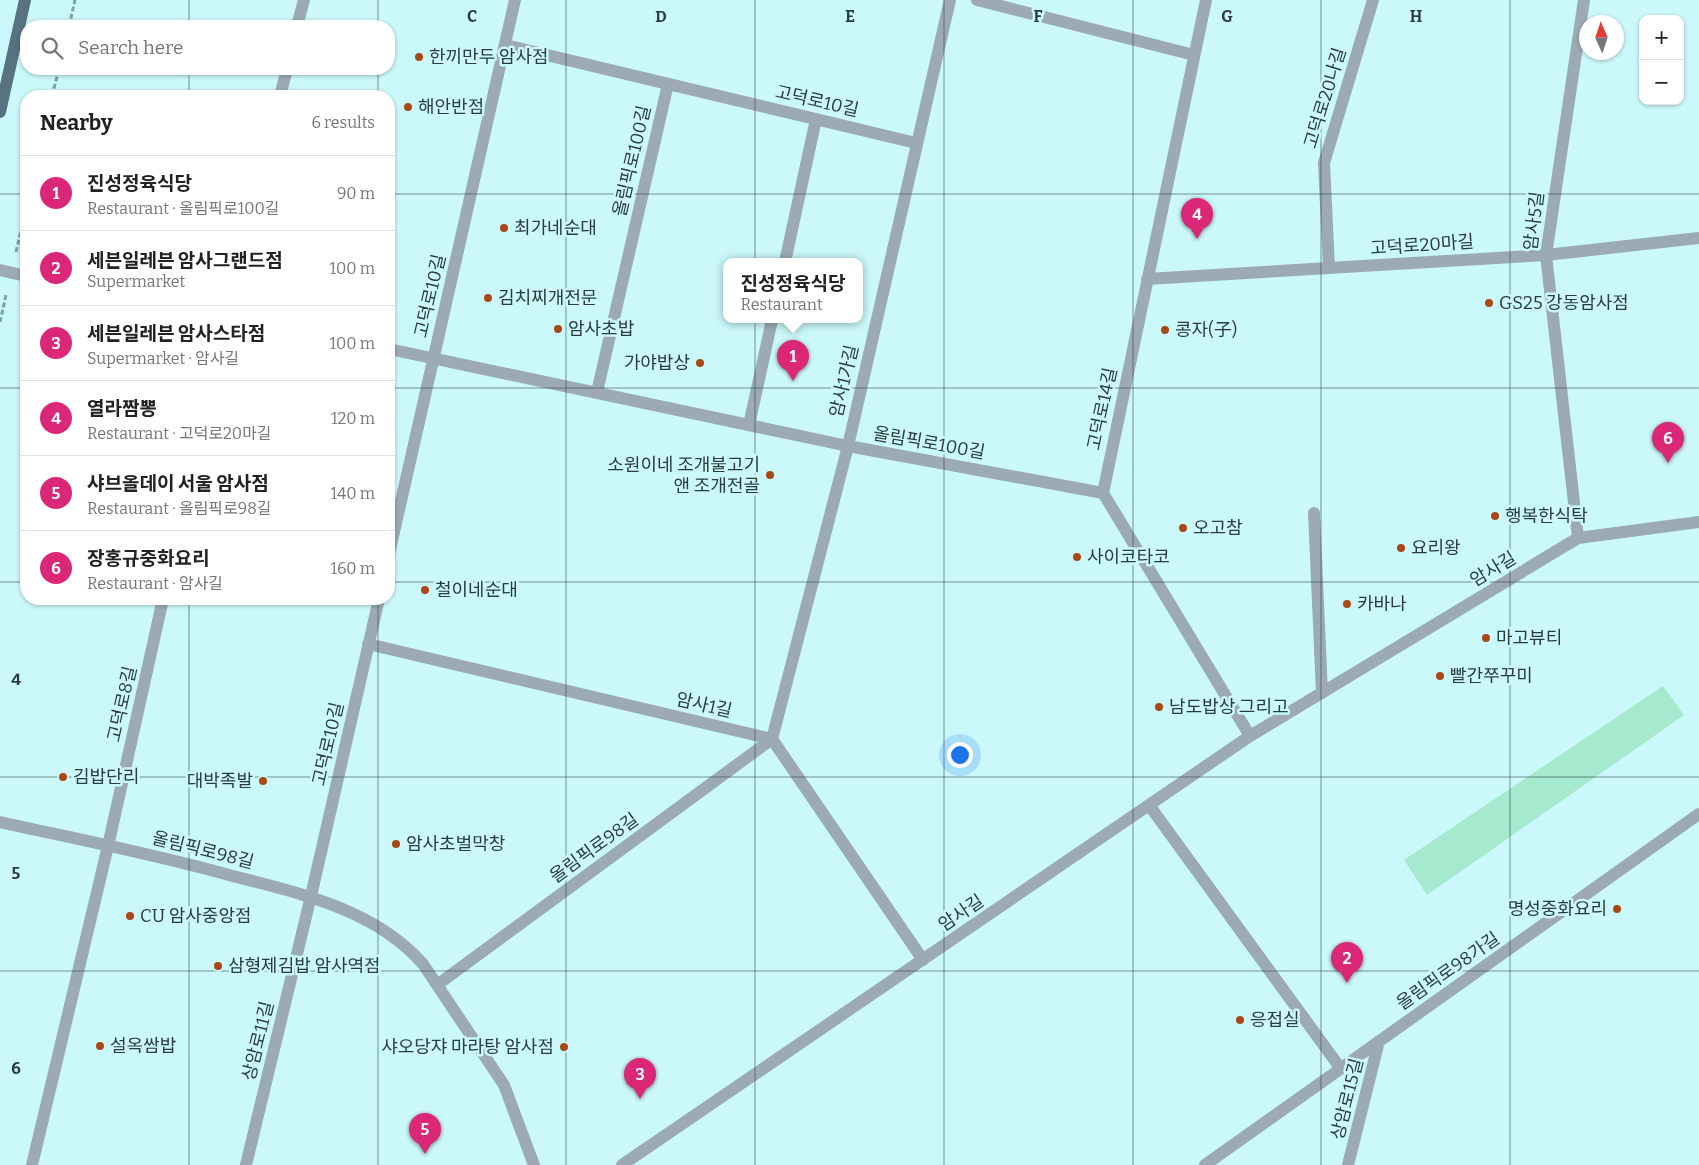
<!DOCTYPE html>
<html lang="en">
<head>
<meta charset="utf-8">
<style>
  body { margin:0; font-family:Bitter,"Noto Sans KR",serif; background:#f2f2f2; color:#222 }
  .controls { position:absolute; right:15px; top:15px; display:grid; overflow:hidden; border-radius:10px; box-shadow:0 1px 4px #0004 }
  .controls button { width:45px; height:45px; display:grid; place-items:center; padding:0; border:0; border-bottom:1px solid #e0e0e0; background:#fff; color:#222; font:25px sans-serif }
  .compass { position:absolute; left:1579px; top:15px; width:45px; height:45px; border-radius:50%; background:#fff; box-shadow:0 1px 4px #0004; rotate:357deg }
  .you { position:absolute; left:959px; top:754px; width:18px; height:18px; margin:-12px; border:4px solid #fff; border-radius:50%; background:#1a73e8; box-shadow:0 0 0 8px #1a73e833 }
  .badge { display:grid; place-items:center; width:32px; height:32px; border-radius:50%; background:#db2777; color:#fff; font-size:16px; font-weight:700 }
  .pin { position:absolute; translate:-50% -41px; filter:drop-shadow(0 1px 2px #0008) }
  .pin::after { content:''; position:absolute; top:26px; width:18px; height:15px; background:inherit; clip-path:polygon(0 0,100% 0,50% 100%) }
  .popup { position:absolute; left:723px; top:258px; width:140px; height:65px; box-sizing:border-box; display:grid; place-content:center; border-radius:10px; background:#fff; filter:drop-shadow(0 1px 4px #0005); font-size:16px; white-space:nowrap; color:#767676 }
  .popup b { font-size:19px; color:#222 }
  .popup::after { content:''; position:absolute; left:50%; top:100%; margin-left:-10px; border:10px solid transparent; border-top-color:#fff }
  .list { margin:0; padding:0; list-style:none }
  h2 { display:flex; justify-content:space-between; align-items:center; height:65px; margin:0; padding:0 20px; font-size:21px }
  h2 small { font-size:16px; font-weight:400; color:#767676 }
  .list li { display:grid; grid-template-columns:32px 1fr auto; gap:15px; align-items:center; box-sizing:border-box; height:75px; padding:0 20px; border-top:1px solid #e0e0e0 }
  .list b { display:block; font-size:19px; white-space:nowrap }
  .list p { margin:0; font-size:16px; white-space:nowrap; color:#767676 }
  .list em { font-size:16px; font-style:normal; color:#767676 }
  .icon { flex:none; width:28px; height:28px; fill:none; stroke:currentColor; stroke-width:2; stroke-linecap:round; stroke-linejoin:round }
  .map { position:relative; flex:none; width:1699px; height:1165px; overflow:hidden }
  .search { position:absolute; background:#fff; box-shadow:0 1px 4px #0004; left:20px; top:20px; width:375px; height:55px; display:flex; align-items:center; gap:12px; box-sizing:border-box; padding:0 18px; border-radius:20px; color:#767676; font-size:19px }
  .panel { position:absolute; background:#fff; box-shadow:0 1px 4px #0004; left:20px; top:90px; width:375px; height:515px; border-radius:20px }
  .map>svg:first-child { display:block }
  .building { fill:#a5e9ce }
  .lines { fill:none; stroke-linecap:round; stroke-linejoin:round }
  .path { stroke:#80a0a2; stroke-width:3; stroke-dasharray:5 2.5; stroke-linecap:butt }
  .minor { stroke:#9cabb3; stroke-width:12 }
  .major { stroke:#577381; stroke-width:12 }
  .grid { fill:none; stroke:#2a3c3d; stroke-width:1; stroke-opacity:0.55 }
  .poi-dot { fill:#ab4617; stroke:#cbf8fa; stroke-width:2 }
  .labels { text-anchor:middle; stroke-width:5; stroke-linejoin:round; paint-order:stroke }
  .poi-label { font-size:18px; fill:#2a3c3d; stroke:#cbf8fa; text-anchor:start }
  .street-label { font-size:18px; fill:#2a3c3d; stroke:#cbf8fa }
  .grid-label { font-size:16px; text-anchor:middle; font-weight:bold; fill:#2a3c3d; stroke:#cbf8fa; stroke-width:5; stroke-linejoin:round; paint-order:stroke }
</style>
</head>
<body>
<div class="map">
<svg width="1699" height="1165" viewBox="0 0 1699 1165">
  <rect width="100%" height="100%" fill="#cbf8fa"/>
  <path class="building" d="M1663,686L1684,715L1427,895L1404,860Z"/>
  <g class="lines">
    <path class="path" d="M69,26L75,0
      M52,96L59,69
      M16,252L26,209
      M0,322L6,295"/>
    <path class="minor" d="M977,0L1194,55
      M1206,0L1103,493L1250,736
      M297,26L304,0
      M505,45L916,143
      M280,96L287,69
      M785,262L816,119
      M1329,268L1324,163L1373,0
      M0,270L26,276
      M1147,279L1546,255L1699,238
      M389,349L848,446L1103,493
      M597,392L668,84
      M749,425L772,320
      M1314,513L1322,693
      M1578,538L1546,255L1584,0
      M389,554L515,0
      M368,644L772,739L923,960
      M1149,805L1341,1069
      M0,822C77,839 154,854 229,875C298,893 374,908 423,964L504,1085L534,1165
      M437,985L772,739L848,446L950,0
      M32,1165L108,846L163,599
      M246,1165L311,896L379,599
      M622,1165L1250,736L1578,538L1699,522
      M1205,1165L1699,814
      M1348,1165L1379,1041"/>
    <path class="major" d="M0,112L25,0"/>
  </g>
  <path class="grid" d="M189,0V26M378,0V26M566,0V1165M755,0V1165M944,0V1165M1133,0V1165M1321,0V1165M1510,0V1165M189,69V96M378,69V96M0,194H26M389,194H1699M0,388H26M389,388H1699M0,582H26M389,582H1699M189,599V1165M378,599V1165M0,777H1699M0,971H1699"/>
  <g class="poi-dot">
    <circle cx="419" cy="57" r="5"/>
    <circle cx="408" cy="107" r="5"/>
    <circle cx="504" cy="228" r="5"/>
    <circle cx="488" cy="298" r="5"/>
    <circle cx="1489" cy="303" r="5"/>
    <circle cx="558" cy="329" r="5"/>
    <circle cx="1165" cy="330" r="5"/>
    <circle cx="700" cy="363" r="5"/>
    <circle cx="770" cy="475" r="5"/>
    <circle cx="1495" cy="516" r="5"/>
    <circle cx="1183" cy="528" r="5"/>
    <circle cx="1401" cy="548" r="5"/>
    <circle cx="1077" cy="557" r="5"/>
    <circle cx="425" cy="590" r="5"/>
    <circle cx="1347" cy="604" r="5"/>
    <circle cx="1486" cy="638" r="5"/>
    <circle cx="1440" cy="676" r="5"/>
    <circle cx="1159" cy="707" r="5"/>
    <circle cx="63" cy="777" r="5"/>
    <circle cx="263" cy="781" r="5"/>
    <circle cx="396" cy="844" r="5"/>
    <circle cx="1617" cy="909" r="5"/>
    <circle cx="130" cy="916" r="5"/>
    <circle cx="218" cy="966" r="5"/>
    <circle cx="1240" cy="1020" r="5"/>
    <circle cx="100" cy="1046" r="5"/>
    <circle cx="564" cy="1047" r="5"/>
  </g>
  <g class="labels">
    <g class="poi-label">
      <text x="429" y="63">한끼만두 암사점</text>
      <text x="418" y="113">해안반점</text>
      <text x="514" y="234">최가네순대</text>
      <text x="498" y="304">김치찌개전문</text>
      <text x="1499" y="309">GS25 강동암사점</text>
      <text x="568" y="335">암사초밥</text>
      <text x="1175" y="336">콩자(子)</text>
      <text x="690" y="369" text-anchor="end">가야밥상</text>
      <text x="760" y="471" text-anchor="end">소원이네 조개불고기<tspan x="760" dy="21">앤 조개전골</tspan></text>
      <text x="1505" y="522">행복한식탁</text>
      <text x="1193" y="534">오고참</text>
      <text x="1411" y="554">요리왕</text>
      <text x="1087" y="563">사이코타코</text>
      <text x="435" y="596">철이네순대</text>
      <text x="1357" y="610">카바나</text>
      <text x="1496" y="644">마고뷰티</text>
      <text x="1450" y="682">빨간쭈꾸미</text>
      <text x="1169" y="713">남도밥상 그리고</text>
      <text x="73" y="783">김밥단리</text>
      <text x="253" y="787" text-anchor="end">대박족발</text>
      <text x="406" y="850">암사초벌막창</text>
      <text x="1607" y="915" text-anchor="end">명성중화요리</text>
      <text x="140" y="922">CU 암사중앙점</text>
      <text x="228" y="972">삼형제김밥 암사역점</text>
      <text x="1250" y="1026">응접실</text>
      <text x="110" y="1052">설옥쌈밥</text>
      <text x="554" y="1053" text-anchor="end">샤오당쟈 마라탕 암사점</text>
    </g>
    <g class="street-label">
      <text transform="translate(1325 98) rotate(-73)" y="6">고덕로20나길</text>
      <text transform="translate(817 101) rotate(13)" y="6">고덕로10길</text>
      <text transform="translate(632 161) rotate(-77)" y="6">올림픽로100길</text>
      <text transform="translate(1534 221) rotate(-83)" y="6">암사5길</text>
      <text transform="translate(1422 245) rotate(-4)" y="6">고덕로20마길</text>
      <text transform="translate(430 296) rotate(-77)" y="6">고덕로10길</text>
      <text transform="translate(844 381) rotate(-77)" y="6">암사1가길</text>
      <text transform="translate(1102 409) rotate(-78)" y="6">고덕로14길</text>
      <text transform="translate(929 443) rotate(10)" y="6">올림픽로100길</text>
      <text transform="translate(1493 569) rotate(-31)" y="6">암사길</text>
      <text transform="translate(122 704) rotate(-77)" y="6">고덕로8길</text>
      <text transform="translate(704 705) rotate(13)" y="6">암사1길</text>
      <text transform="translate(328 744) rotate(-77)" y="6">고덕로10길</text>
      <text transform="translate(594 848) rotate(-36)" y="6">올림픽로98길</text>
      <text transform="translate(203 850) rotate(14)" y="6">올림픽로98길</text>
      <text transform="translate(961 913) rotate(-34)" y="6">암사길</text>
      <text transform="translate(1448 971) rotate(-35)" y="6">올림픽로98가길</text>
      <text transform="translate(258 1041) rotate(-76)" y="6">상암로11길</text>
      <text transform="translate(1347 1099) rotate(-76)" y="6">상암로15길</text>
    </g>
  </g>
  <g class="grid-label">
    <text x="472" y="22">C</text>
    <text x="661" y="22">D</text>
    <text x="850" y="22">E</text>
    <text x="1038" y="22">F</text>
    <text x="1227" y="22">G</text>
    <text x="1416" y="22">H</text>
    <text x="16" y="685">4</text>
    <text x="16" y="879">5</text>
    <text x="16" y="1074">6</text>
  </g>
</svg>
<div class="controls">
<button>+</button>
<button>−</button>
</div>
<svg class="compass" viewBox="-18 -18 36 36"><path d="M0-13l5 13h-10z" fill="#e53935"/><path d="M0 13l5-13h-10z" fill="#767676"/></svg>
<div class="you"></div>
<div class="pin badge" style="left:793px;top:381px">1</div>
<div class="popup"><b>진성정육식당</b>Restaurant</div>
<div class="pin badge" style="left:1347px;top:983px">2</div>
<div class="pin badge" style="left:640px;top:1099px">3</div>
<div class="pin badge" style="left:1197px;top:239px">4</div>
<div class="pin badge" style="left:425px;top:1154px">5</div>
<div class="pin badge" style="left:1668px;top:463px">6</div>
<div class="search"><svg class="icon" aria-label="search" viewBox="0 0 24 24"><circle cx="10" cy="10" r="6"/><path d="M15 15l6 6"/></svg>Search here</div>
<section class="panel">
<h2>Nearby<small>6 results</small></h2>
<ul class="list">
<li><span class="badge">1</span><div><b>진성정육식당</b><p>Restaurant · 올림픽로100길</p></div><em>90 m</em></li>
<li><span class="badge">2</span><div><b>세븐일레븐 암사그랜드점</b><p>Supermarket</p></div><em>100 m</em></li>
<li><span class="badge">3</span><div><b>세븐일레븐 암사스타점</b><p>Supermarket · 암사길</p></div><em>100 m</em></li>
<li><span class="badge">4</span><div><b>열라짬뽕</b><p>Restaurant · 고덕로20마길</p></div><em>120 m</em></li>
<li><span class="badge">5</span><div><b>샤브올데이 서울 암사점</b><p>Restaurant · 올림픽로98길</p></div><em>140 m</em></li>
<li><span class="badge">6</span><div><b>장홍규중화요리</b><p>Restaurant · 암사길</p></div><em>160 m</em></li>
</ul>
</section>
</div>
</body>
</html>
